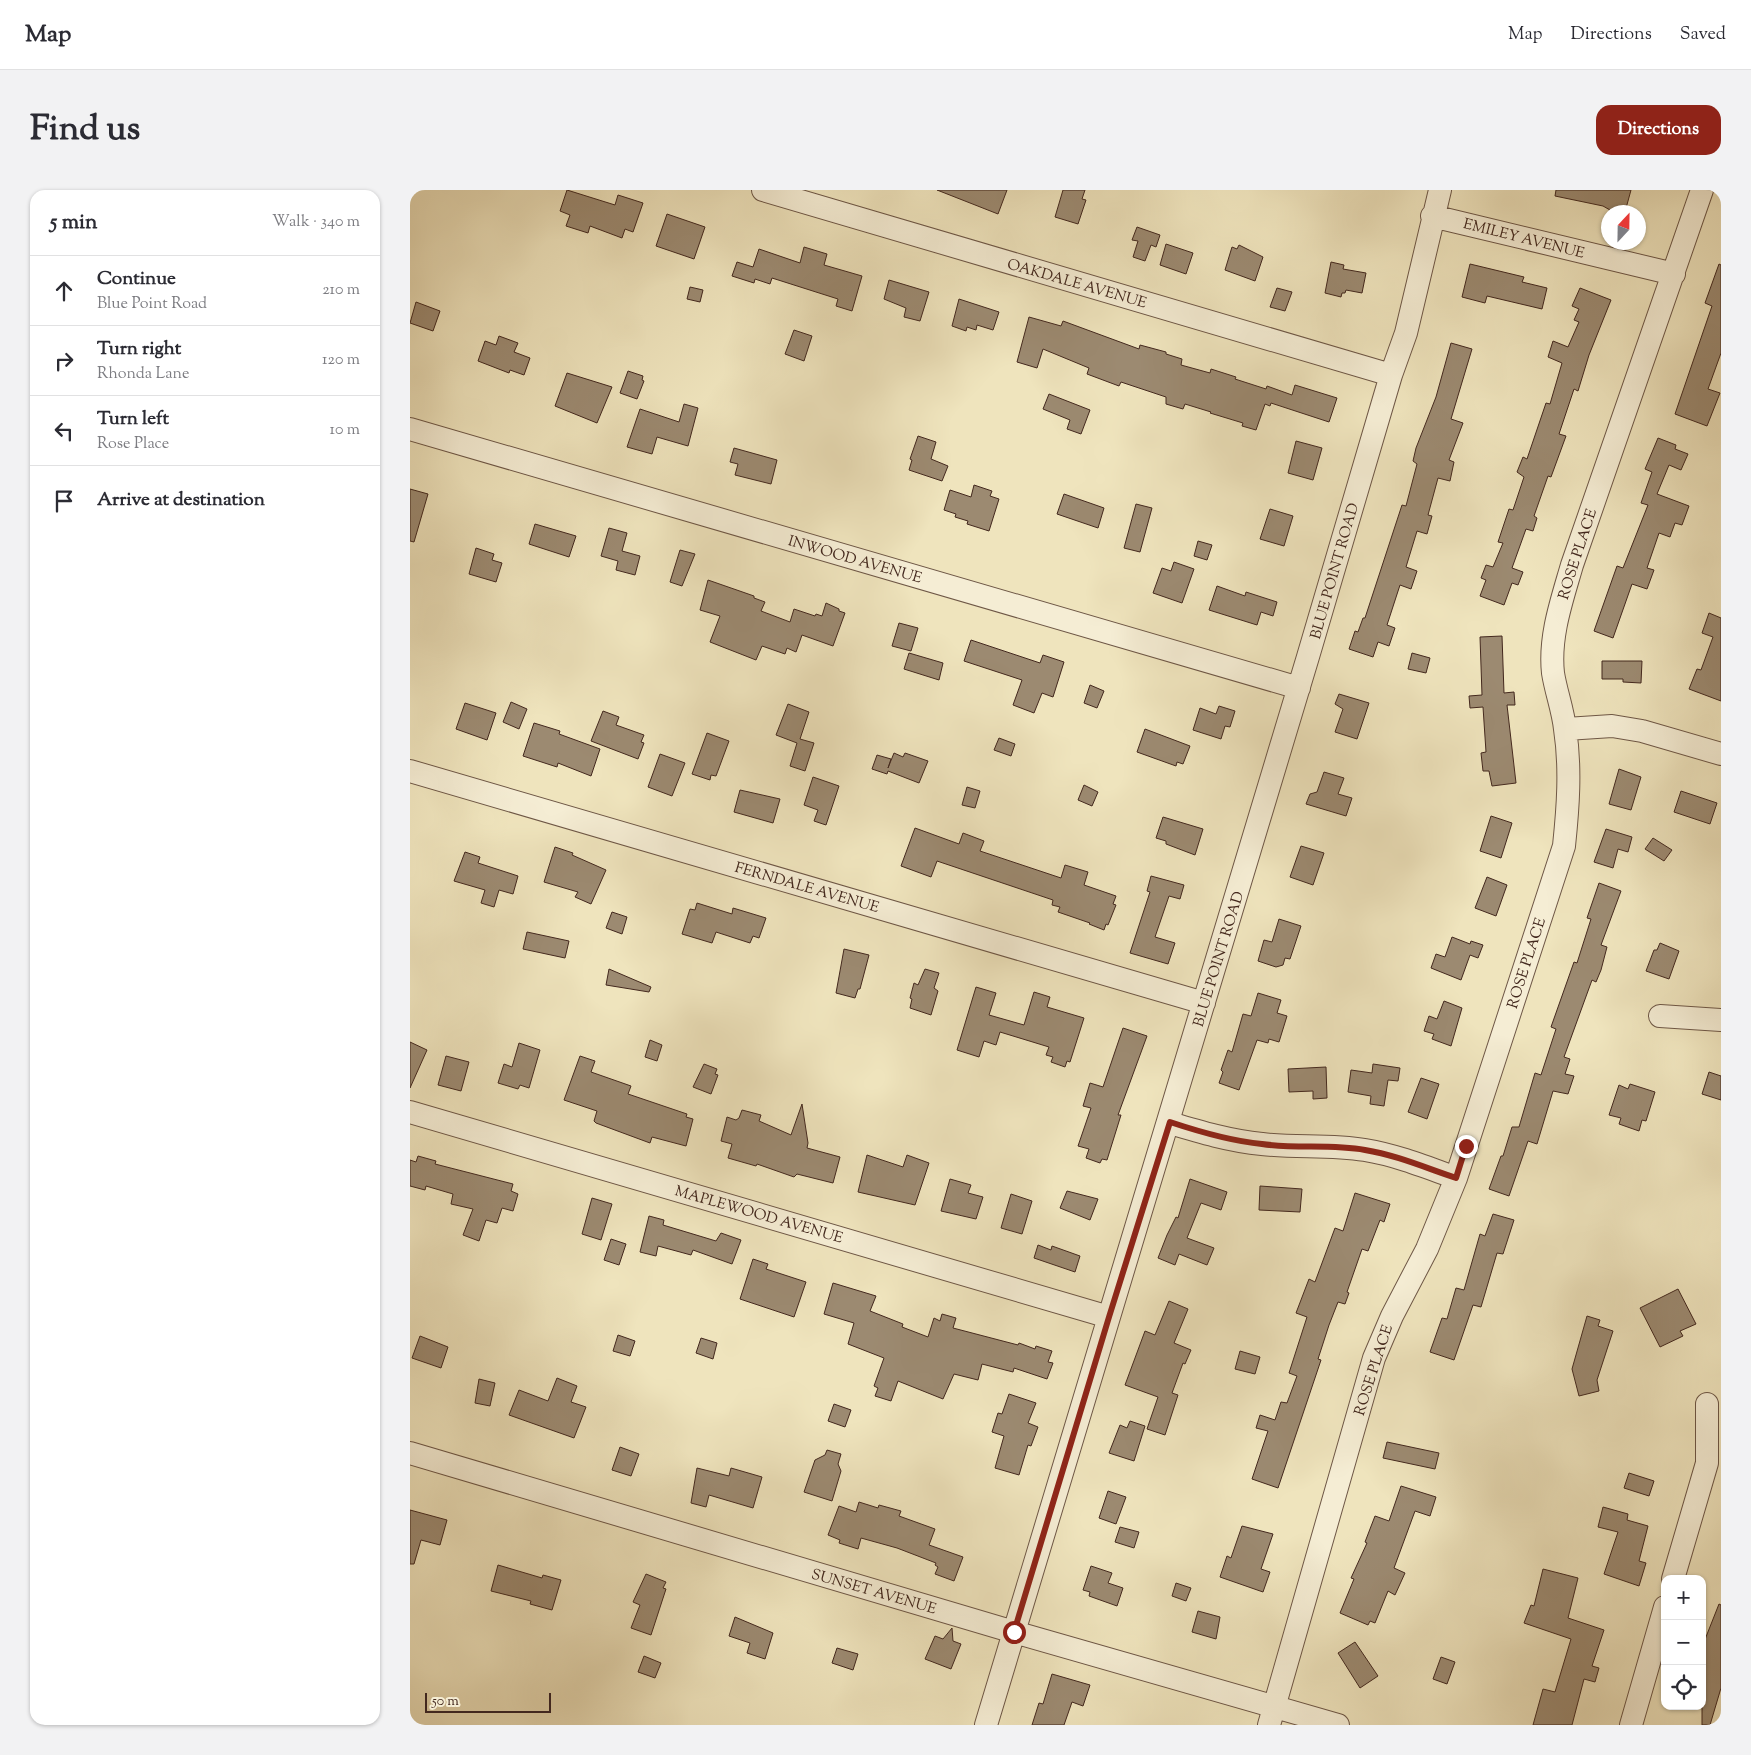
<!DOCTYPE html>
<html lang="en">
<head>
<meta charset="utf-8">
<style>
  body { margin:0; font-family:"Sorts Mill Goudy",serif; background:#f2f2f3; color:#2b2b33 }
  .controls { position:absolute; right:15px; bottom:15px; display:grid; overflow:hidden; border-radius:10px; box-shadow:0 1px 4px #0004 }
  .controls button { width:45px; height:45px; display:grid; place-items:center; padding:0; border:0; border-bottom:1px solid #e1e1e2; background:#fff; color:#2b2b33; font:25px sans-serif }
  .compass { position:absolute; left:1191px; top:15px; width:45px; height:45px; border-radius:50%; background:#fff; box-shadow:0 1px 4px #0004; rotate:22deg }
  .scale { position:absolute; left:15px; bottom:12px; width:126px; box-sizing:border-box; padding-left:5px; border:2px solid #43281e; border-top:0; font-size:14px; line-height:18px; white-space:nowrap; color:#43281e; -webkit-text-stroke:4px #f5edd4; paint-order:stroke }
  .stop { position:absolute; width:15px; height:15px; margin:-11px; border:4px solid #8f2418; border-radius:50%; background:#fff }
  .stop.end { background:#8f2418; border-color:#fff; box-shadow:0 1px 5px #0008 }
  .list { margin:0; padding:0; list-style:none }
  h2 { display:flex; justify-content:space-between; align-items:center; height:65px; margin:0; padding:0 20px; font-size:21px }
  h2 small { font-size:16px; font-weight:400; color:#7c7c81 }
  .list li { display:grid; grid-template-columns:32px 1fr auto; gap:15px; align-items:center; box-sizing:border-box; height:70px; padding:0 20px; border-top:1px solid #e1e1e2 }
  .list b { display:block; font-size:19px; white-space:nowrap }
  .list p { margin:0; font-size:16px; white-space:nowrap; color:#7c7c81 }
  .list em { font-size:16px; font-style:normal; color:#7c7c81 }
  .icon { flex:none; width:28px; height:28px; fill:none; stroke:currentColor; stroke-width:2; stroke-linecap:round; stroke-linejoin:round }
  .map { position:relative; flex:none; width:1311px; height:1535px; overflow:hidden; border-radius:15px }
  header { display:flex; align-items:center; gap:30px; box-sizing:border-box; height:70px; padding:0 25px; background:#fff; border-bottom:1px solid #e1e1e2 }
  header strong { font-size:24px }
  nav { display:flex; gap:28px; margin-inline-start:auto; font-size:18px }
  .intro { display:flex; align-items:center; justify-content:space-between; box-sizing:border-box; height:120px; padding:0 30px }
  h1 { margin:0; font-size:35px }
  .button { padding:12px 22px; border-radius:15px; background:#8f2418; color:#fff; font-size:18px; font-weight:700 }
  main { display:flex; gap:30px; padding:0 30px }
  aside { flex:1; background:#fff; border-radius:15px; box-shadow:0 1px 4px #0004 }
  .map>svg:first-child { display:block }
  .building { fill:#9c8a71; stroke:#43281e }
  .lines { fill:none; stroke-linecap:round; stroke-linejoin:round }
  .minor-casing { stroke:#6e5746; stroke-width:24 }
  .minor { stroke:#f5edd4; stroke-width:22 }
  .route { stroke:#8f2418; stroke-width:6 }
  .labels { text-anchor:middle; stroke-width:4; stroke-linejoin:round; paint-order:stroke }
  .street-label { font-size:15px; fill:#43281e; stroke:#f5edd4 }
</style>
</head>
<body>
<header>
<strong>Map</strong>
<nav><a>Map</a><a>Directions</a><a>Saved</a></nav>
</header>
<div class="intro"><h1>Find us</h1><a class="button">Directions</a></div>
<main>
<aside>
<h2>5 min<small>Walk · 340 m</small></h2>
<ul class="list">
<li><svg class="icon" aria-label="ahead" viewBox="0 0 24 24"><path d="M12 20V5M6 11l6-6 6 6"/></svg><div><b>Continue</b><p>Blue Point Road</p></div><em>210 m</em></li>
<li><svg class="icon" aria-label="right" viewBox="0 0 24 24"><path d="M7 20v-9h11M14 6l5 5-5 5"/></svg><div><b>Turn right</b><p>Rhonda Lane</p></div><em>120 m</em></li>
<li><svg class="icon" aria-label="left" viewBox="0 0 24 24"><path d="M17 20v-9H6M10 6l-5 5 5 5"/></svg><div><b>Turn left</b><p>Rose Place</p></div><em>10 m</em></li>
<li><svg class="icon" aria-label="arrive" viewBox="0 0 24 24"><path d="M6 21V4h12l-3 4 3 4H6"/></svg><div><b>Arrive at destination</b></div></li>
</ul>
</aside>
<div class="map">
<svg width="1311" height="1535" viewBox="0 0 1311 1535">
  <rect width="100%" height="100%" fill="#efe4bd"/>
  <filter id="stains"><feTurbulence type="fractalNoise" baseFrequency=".004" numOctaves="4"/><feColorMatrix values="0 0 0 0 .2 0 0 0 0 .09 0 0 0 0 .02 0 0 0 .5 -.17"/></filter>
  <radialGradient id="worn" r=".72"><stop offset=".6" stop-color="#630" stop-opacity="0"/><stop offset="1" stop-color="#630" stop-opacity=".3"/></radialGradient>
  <path class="building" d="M157,0L205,15L208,5L233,13L223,42L215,39L212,48L180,36L178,43L156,36L160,25L150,21Z
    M527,0H597L588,24Z
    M653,0H675L672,9L676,10L668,34L645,27Z
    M1146,0H1221L1215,22H1199L1200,20L1193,16L1145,6Z
    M257,24L295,37L284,69L246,56Z
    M727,37L750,45L746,57L741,55L735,71L723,67L728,51L722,50Z
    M756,54L783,63L776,84L750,75Z
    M829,55L853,67L845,91L815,80L822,57L827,59Z
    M394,57L417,64L414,75L452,86L442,121L426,116L428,109L362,88L360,94L345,89L344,93L322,86L327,72L343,77L349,59L390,73Z
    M921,72L934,75L933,79L956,83L952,103L936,100L935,103H932L931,107L915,103Z
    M1060,74L1114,87L1112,92L1137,98L1132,119L1077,106L1075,113L1052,107Z
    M1309,74L1311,75V163L1298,199L1310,203L1297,236L1265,224L1302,116L1295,113Z
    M479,90L519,102L510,131L494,127L496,118L474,109Z
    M280,97L293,100L290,112L277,109Z
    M867,98L882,102L875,121L860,117Z
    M1170,98L1201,110L1179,165L1168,201L1164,199L1149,244L1156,246L1141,287L1138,286L1124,326L1127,328L1123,341L1116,339L1102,378L1113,382L1108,395L1102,393L1094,415L1070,406L1076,390L1071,388L1076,375L1083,377L1093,353L1088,352L1099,319L1103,320L1114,287L1107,282L1113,267L1117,269L1136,213L1140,214L1152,173L1138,167L1143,151L1158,157L1169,132L1164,130L1169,119L1162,116Z
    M549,109L589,122L583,140L567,135L566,140L557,137L556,141L542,136Z
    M6,112L30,121L23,141L0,133Z
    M619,127L651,136L653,131L729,159L730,155L756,162V164L772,169L771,175L800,183L801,179L826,187L825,189L856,199L857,196L882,205L885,195L927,208L919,232L861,213L860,216L855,214L846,240L832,236L833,233L800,223L801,222L775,214L773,219L756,214V207L711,192L709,196L677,184L679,178L633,159L627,178L607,172Z
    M384,140L402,146L394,171L375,164Z
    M89,146L108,153L104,162L120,168L114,185L100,180L99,183L68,171L75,151L86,155Z
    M1041,153L1062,159L1041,229L1053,233L1039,270L1044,272L1040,291L1028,288L1018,325L1022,326L1017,344L1007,341L996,377L1007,381L1001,399L990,395L977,435L985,438L979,456L968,452L963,467L939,459L945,441L948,442L953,428H955L992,315L996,316L1007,274L1003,271L1006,258L1026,207Z
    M218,181L233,186L232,190L234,191L227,209L210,203Z
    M157,183L202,197L187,233L145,216Z
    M639,204L680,220L671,244L657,239L660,230L633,219Z
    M274,214L288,218L278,256L247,247L242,264L217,257L230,219L269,232Z
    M508,246L526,252L521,269L538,276L532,291L499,280L502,270L500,269Z
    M1248,248L1266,255L1265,259L1278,264L1271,280L1259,275L1247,304L1279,316L1272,335L1265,333L1260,347L1249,343L1237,378L1244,380L1237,399L1222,394L1203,448L1184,441L1207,376L1213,378L1238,315L1231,313L1242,282L1235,279Z
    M886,251L912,258L903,290L878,283Z
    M324,258L367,270L361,294L325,285L328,274L320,272Z
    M564,295L582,301L580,306L589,309L579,341L557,334L558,331L545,327L546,324L534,320L540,300L561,307Z
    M0,299L18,304L4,352L0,351Z
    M654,304L694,318L688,338L647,324Z
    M726,314L742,318L730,362L714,358Z
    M860,319L883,326L874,356L850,349Z
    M125,334L166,346L159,367L119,354Z
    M199,338L217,343L212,361L230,366L225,385L206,380L208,371L191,366Z
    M788,351L802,355L797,370L784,366Z
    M66,358L84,364L82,370L92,373L86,392L59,384Z
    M270,360L285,364L272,396L260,392Z
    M764,372L784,379L772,413L743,403L752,378L761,381Z
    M298,390L344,406V408L355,412L351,421L380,432L384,419L405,426L406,424L412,426L416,413L429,419V421L435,423L423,456L392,445L386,462L377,458L375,464L352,456L346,470L300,452L310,426L290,420Z
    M807,396L835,406L836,402L867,412L863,426L851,422L847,435L799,420Z
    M1299,423L1311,428V511L1279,499L1287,479L1291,480L1303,447L1292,443Z
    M489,433L508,438L501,461L482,456Z
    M1092,446L1094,503L1104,502L1105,515H1097L1106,593L1082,596L1079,581H1073L1071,563L1076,562L1073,517L1060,518L1059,506L1072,505L1070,447Z
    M561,450L630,473L633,465L654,472L643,507L632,503L624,523L603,515L612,490L554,471Z
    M499,463L533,473L529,490L494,479Z
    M1002,463L1020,468L1016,483L998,479Z
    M1192,471H1232L1231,493L1213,492V489H1192Z
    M680,495L694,501L687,518L674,513Z
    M929,504L959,513L947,549L925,542L933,519L925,514Z
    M101,512L117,519L109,539L93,532Z
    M55,513L86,523L77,550L46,539Z
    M378,514L399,522L390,549L404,553L395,581L380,576L387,553L366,545Z
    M809,516L825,521L820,537L815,536L811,549L783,540L790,518L806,524Z
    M193,521L209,527L206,535L234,545L231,552L234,553L228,569L181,551Z
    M124,533L150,541L149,544L190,559L181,586L148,573L147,577L113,566Z
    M735,539L780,556L773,574L767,572L766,576L727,562Z
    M297,543L319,551L306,586L301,585L300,590L282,584Z
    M589,548L605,554L601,566L584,560Z
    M484,563L493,567L495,563L518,571L509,593L478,581L477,584L462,579L467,565L481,569L478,578Z
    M250,564L275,573L262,606L238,597Z
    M1209,579L1231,587L1221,620L1199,614Z
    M914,582L934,588L928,604L942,608L936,626L896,614L900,604L907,602Z
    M403,587L429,596L416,635L404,631L408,620L394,615Z
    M674,595L688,602L682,616L668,610Z
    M557,597L570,601L565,618L552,615Z
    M330,600L370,609L363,633L324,622Z
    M1271,601L1307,613L1300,634L1264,622Z
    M1081,626L1102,633L1091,668L1070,661Z
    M753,627L793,639L785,665L756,654V651L746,648Z
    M505,638L549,654L553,643L574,651L570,661L651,688L655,675L678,682L674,695L706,706L703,714L706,715L698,735L696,734L694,740L679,734L680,733L648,722L650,717L642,715L643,710L527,671L521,687L491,676Z
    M1196,639L1222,647L1218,662L1208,659L1203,678L1184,672Z
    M1243,648L1262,660L1254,671L1235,659Z
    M891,656L914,663L903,695L880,687Z
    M145,657L163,663L162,665L196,680L181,714L165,707L168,702L134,692Z
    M55,662L70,667L68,673L108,686L103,704L89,700L84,717L71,713L75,700L44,691Z
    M741,686L774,695L770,709L759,706L745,747L765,753L758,774L720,763L740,702L737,701Z
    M1077,687L1097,695L1086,726L1065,718Z
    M1189,693L1211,701L1191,755L1197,757L1191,780L1186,792L1182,790L1154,867L1160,869L1155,884L1164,886L1158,904L1143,901L1127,954L1118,951L1099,1006L1079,999L1091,966H1093L1102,937H1109L1125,883L1131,885L1146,839L1141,837L1164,772L1167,773L1181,729L1177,728Z
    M287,713L322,724L323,718L356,728L349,748L343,746L340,753L306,742L302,753L272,744L280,719L285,720Z
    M202,722L217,727L212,744L196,738Z
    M869,729L891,736L880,769L875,768L873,775L866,777L848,771L854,750L862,752Z
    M117,742L159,751L155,768L113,759Z
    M1042,747L1060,754L1061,751L1073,755L1068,768L1060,765L1051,790L1021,778L1026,764L1035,767Z
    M1250,753L1269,761L1259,789L1236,781L1244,760H1247Z
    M434,759L459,765L450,799H448L445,808L426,803Z
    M199,779L241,797L239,802L196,795Z
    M515,779L529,783L524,798L528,801L521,825L500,818L502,809L500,808L504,793L508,795Z
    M566,797L586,803L579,825L614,835L624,802L640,807L637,817L674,828L660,872L657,871L655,877L641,872L643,867L636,865L639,857L590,842L586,855L574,851L569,867L547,860Z
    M848,803L871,810L867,823L877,826L869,852L859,849L858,853L847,850L829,900L809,893L813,882L811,880L818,860L822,862L833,824L841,826Z
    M1034,811L1052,818L1041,856L1022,849L1024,844L1014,841L1019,826L1027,829Z
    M713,838L737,846L708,925H711L697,970L692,969L690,973L676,968L679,959L668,956L681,918L673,916L680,893L693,897Z
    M240,850L252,855L247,871L235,867Z
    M0,852L17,860L0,898Z
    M109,853L130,860L119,898L110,895L108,899L88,893L94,874L102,877Z
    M36,866L59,872L51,901L28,895Z
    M170,866L185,871L181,882L221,896L218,904L277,924L276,927L283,929L276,956L242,947L240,953L186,933L184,931L187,921L154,910Z
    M294,874L307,879L305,884L308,885L301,904L283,897Z
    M963,874L990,878L988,891L978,890L974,916L960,914L961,906L938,902L941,880L962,883Z
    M916,877L917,908L903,909V901L879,902L878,879Z
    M1299,882L1311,886V910L1292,904Z
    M1011,888L1029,894L1017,929L998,922Z
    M1220,894L1245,902L1236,931L1232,930L1229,941L1209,934L1211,928L1199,925L1209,895L1218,899Z
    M392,914L398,953L397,958L430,967L423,993L387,984L384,987L347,974L346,976L318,968L322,954L311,951L317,927L326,930L329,928L332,920L351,925L349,931L381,945Z
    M457,965L493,977L497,965L519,973L505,1015L448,1002Z
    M8,966L26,971L25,974L103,994L101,1001L108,1004L103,1021L92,1018L87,1033L76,1030L69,1051L53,1045L63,1019L41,1014L43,1004L16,996L15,1000L0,996V970L6,972Z
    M540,989L561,995L558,1003L573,1007L566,1029L531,1021Z
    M780,989L817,1002L811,1020L791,1013L777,1048L804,1058L797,1075L769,1064L765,1075L748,1068L757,1045L766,1027L768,1028Z
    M850,996L892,999L890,1022L849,1020Z
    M657,1001L688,1009L680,1030L650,1018Z
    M945,1003L980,1014L974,1032L970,1030L958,1061L952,1059L937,1102L939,1103L935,1114L928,1112L919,1135L908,1169L911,1170L868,1298L842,1289L858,1241L846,1238L850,1225L865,1230L871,1212L877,1213L887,1186L879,1183L897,1127L886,1123L899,1089L905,1092L925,1038L933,1041Z
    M601,1004L622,1011L612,1044L591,1038Z
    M182,1008L202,1014L191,1050L172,1044Z
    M1083,1024L1104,1030L1093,1064L1087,1063L1071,1117L1063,1115L1044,1170L1020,1162L1032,1128L1037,1129L1046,1098L1054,1100L1070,1044L1075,1046Z
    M239,1026L254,1030L253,1035L306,1051L311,1043L331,1050L322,1074L283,1060L281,1065L248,1056L246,1066L230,1062Z
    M201,1049L216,1054L209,1075L194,1070Z
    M628,1055L641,1060L642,1056L670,1066L665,1082L624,1068Z
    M343,1069L358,1074L356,1079L396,1092L384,1127L330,1109Z
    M423,1093L466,1106L460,1121L493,1134L492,1137L518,1147L524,1128L530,1131L532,1124L546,1128L543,1138L608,1155L609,1153L625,1159L626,1156L642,1161L638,1172L643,1173L637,1189L604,1178L603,1182L572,1174L568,1190L544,1184L533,1209L488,1191L481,1211L465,1206L468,1198L464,1196L474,1168L438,1154L444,1133L414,1124Z
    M1268,1099L1286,1134L1270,1141L1273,1146L1250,1157L1230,1118Z
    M759,1111L778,1119L764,1153L781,1160L775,1174L773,1173L762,1203L768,1205L755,1245L737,1239L748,1207L715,1195L735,1141L745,1145Z
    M1177,1126L1190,1130L1188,1136L1203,1141L1187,1190L1189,1201L1169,1206L1162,1179Z
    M208,1145L225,1151L220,1166L203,1161Z
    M10,1146L38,1157L31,1178L2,1168Z
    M291,1148L307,1153L303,1169L286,1163Z
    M830,1161L850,1167L845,1184L825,1179Z
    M147,1188L167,1196L161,1212L176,1217L164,1248L99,1225L109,1200L138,1211Z
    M69,1189L85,1193L80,1216L65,1213Z
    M599,1204L626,1213L618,1233L628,1237L621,1256L618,1255L609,1285L585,1278L594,1246L582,1242L588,1223L592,1224Z
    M424,1214L441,1220L435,1237L418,1231Z
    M720,1231L735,1236L724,1271L699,1263L710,1235L717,1238Z
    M977,1252L1029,1263L1025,1279L973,1268Z
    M210,1257L229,1264L221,1286L202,1280Z
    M417,1260L431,1264L428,1274L431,1281L422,1311L394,1302L405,1270L415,1265Z
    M287,1278L319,1286L321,1278L352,1287L343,1318L299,1305L296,1317L281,1313Z
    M1219,1283L1244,1291L1239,1306L1214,1298Z
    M991,1296L1026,1307L1020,1326L1005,1321L984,1378L995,1383L985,1405L978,1401L965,1433L960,1431L958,1435L930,1423L944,1389L941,1388L957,1353L955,1352L965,1326L979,1331Z
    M698,1301L716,1307L706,1334L689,1328Z
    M449,1312L468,1318L469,1315L491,1321L489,1326L525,1339L519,1355L553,1367L544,1391L525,1384L528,1377L525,1375L526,1373L487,1358L451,1348L448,1359L429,1353L430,1350L418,1345L429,1316L446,1322Z
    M1193,1317L1218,1324L1217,1330L1238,1336L1229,1371L1236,1373L1229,1396L1194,1384L1208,1342L1188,1337Z
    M0,1320L37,1330L30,1355L11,1350L4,1374H0Z
    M832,1336L863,1344L851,1379L860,1382L853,1402L810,1387L817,1366L821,1368Z
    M710,1337L729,1342L724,1358L705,1352Z
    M88,1375L132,1388L133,1385L151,1390L142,1420L120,1414L121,1411L81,1401Z
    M681,1376L702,1383L698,1393L713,1398L707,1416L679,1406L680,1402L673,1400Z
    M1133,1379L1168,1388L1158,1428L1194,1440L1182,1476L1189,1478L1185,1492L1174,1489L1162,1535H1123L1133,1499L1145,1502L1161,1449L1114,1433L1121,1415L1124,1416Z
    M236,1384L256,1392L253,1398L256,1399L241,1445L221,1438L230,1415L223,1412Z
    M766,1393L781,1398L776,1411L762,1406Z
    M1309,1414L1311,1415V1498L1300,1535H1292V1457Z
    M788,1421L810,1427L806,1449L782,1442Z
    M325,1427L363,1443L355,1469L337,1463L340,1453L319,1446Z
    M542,1438L543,1451L551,1454L541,1479L515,1469L525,1446L533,1449Z
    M945,1452L968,1486L950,1498L928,1463Z
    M427,1458L448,1464L443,1480L422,1473Z
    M234,1466L251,1473L245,1488L228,1482Z
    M1031,1467L1045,1472L1037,1494L1023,1489Z
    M642,1484L680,1495L673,1516L662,1512L654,1535H622L629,1513L633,1514Z"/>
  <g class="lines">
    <defs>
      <path id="minor" d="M353,0L981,185
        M1022,26L1264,84
        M0,239L889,498
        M1156,539L1202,536L1232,541L1311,564
        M0,581L794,813
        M1250,826L1311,830
        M0,922L699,1127
        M760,933C790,942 820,951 852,954C886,958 921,954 955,960C986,965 1016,977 1046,988
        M0,1263L604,1442L928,1535
        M1263,1389L1297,1273V1214
        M576,1535C713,1086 849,636 981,185L996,143L1030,0
        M859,1535L964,1168L982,1126L1017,1059L1046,988L1154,656C1158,618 1161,578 1155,539C1153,520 1146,502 1143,483C1139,446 1152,410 1162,375L1292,0
        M1221,1535L1255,1417"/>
    </defs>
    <use href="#minor" class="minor-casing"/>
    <use href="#minor" class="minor"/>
  </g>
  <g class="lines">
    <path class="route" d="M604,1442L699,1127L760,932C790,942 820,951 852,954C886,959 921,954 955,960C986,965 1016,978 1046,988L1056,956"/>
  </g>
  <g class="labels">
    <g class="street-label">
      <text transform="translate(1114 48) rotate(14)" y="5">EMILEY AVENUE</text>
      <text transform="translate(667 93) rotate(16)" y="5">OAKDALE AVENUE</text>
      <text transform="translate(1167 364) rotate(-72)" y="5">ROSE PLACE</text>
      <text transform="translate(445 369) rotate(16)" y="5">INWOOD AVENUE</text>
      <text transform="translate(924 381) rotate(-74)" y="5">BLUE POINT ROAD</text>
      <text transform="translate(397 697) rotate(16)" y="5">FERNDALE AVENUE</text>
      <text transform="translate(808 769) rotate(-73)" y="5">BLUE POINT ROAD</text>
      <text transform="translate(1116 773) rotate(-72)" y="5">ROSE PLACE</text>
      <text transform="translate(349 1024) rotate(16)" y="5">MAPLEWOOD AVENUE</text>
      <text transform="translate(963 1180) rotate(-72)" y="5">ROSE PLACE</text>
      <text transform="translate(464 1401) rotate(16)" y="5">SUNSET AVENUE</text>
    </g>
  </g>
  <rect width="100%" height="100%" filter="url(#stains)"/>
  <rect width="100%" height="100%" fill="url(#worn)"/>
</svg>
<div class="controls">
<button>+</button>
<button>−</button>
<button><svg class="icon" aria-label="locate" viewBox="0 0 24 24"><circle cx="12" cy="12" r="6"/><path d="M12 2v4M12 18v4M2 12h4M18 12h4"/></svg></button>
</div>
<svg class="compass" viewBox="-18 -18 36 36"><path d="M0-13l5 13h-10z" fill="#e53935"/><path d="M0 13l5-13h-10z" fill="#7c7c81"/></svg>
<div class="scale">50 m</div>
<div class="stop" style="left:604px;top:1442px"></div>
<div class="stop end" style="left:1056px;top:956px"></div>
</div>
</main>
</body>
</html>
